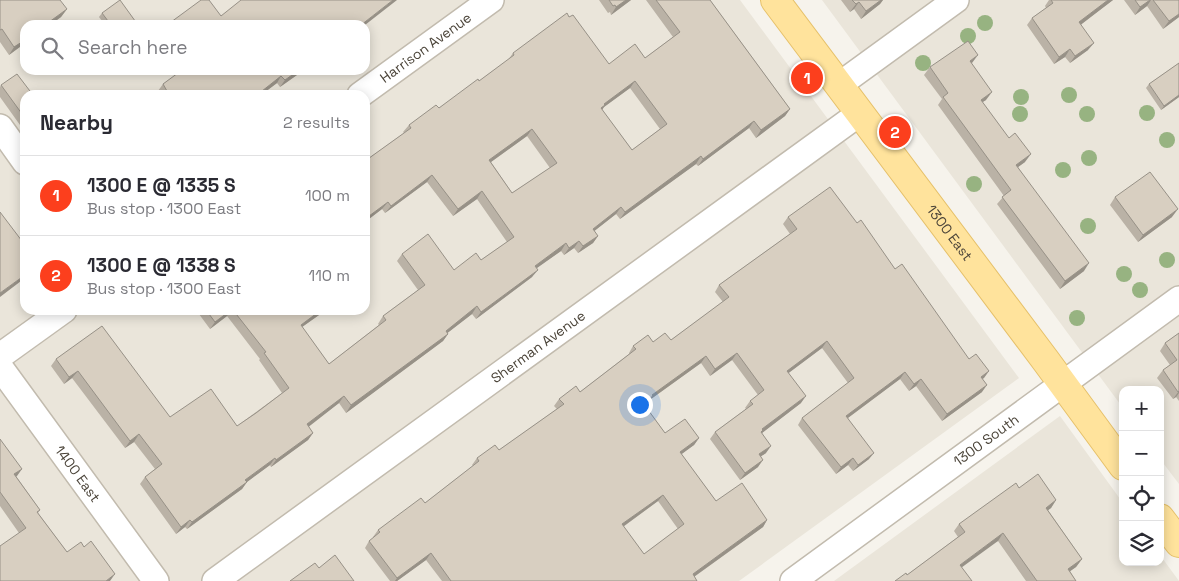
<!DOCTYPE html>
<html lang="en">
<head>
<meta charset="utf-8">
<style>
  body { margin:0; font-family:"Space Grotesk",sans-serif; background:#f2f2f3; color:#2b2b33 }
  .controls { position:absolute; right:15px; bottom:15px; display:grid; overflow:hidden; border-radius:10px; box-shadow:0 2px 12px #0003 }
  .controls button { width:45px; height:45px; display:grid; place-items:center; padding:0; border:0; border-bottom:1px solid #e1e1e2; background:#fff; color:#2b2b33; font:25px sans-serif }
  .you { position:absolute; left:639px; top:404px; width:18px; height:18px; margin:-12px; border:4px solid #fff; border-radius:50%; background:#1a73e8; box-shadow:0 0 0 8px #1a73e833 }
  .badge { display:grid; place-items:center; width:32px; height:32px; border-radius:50%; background:#fc3f1d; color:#fff; font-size:16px; font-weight:700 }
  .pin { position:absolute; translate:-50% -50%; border:2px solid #fff; box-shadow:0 1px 5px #0006 }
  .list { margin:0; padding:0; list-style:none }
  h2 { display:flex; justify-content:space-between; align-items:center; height:65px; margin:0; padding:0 20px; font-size:21px }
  h2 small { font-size:16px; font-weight:400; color:#7c7c81 }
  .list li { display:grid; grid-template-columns:32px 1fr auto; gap:15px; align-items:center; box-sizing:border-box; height:80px; padding:0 20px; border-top:1px solid #e1e1e2 }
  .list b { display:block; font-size:19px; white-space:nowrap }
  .list p { margin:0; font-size:16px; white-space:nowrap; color:#7c7c81 }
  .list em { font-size:16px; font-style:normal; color:#7c7c81 }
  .icon { flex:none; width:28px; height:28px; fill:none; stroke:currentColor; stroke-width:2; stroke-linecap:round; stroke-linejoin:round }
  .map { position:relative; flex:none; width:1179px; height:581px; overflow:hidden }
  .search { position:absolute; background:#fff; box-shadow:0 2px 12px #0003; left:20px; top:20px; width:350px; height:55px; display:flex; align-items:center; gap:12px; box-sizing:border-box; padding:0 18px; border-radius:15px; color:#7c7c81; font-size:19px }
  .panel { position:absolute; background:#fff; box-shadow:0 2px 12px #0003; left:20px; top:90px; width:350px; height:225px; border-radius:15px }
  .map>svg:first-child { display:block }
  .residential { fill:#eae5da; fill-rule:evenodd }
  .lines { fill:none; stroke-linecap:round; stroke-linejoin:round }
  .minor-casing { stroke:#c2bbae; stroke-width:28 }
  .major-casing { stroke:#e6c16a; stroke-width:30 }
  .minor { stroke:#fff; stroke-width:25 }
  .major { stroke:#ffe39c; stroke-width:28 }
  .tree { fill:#97b381 }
  .wall { fill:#bab2a6; fill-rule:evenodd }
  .shaded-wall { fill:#979187 }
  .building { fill:#d8cfc1; stroke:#979187; fill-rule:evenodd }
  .labels { text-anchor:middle; stroke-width:4; stroke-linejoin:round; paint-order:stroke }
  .street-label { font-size:14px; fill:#4b4439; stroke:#fff }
</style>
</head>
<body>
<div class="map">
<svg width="1179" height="581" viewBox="0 0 1179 581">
  <rect width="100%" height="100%" fill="#f6f3ec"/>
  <path class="residential" d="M0,0H740L1019,378L739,581H0ZM25,25H365V70H25ZM25,95H365V310H25Z
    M822,0H1179V484L1160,459V390H1123V408Z
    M1060,416L1123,503V562H1160V555L1179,581H834Z"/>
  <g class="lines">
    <defs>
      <g id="minor">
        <path d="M839,85L956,0"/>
        <path id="s1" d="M360,95L491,0"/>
        <path d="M0,127L25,162"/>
        <path d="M0,356L64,310"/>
        <path id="s2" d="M0,367L156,581"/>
        <path id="s3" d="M215,581L860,113"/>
        <path id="s4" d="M793,581L1179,299"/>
      </g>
      <g id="major">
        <path id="s5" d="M775,0L1046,361L1123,466"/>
        <path d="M1160,518L1179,543"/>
      </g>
    </defs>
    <use href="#minor" class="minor-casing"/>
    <use href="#major" class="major-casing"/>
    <use href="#minor" class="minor"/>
    <use href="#major" class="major"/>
  </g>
  <g class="tree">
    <circle cx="985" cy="23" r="8"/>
    <circle cx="968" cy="36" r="8"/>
    <circle cx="923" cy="63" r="8"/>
    <circle cx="1069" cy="95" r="8"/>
    <circle cx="1021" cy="97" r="8"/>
    <circle cx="1147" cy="113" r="8"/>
    <circle cx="1020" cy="114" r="8"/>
    <circle cx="1087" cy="114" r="8"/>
    <circle cx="1167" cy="140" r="8"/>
    <circle cx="1089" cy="158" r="8"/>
    <circle cx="1063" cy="170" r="8"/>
    <circle cx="974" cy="184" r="8"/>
    <circle cx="1088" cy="226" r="8"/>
    <circle cx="1167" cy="260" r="8"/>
    <circle cx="1124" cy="274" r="8"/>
    <circle cx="1140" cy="290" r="8"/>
    <circle cx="1077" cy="318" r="8"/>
  </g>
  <path class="wall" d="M0,0L67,9L61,17L9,55L0,42Z
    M599,0H631L611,15L610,12L608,13Z
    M646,0H710L790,109L785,116L756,138L749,128L698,166L696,164L620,219L616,214L594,231L598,236L593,243L578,253L574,248L564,255L561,251L536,268L532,277L476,319L472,314L447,333L448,334L443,341L346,413L339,403L308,426L313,433L308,440L271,467L270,465L247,482L242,489L187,529L185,527L176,534L140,484L145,477L155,469L134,442L125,448L72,378L64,384L51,366L56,359L170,417L237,426L282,393L259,360L260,359L227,316L210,329L196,310H322L319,315L302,327L329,364L379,325L378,324L383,316L418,290L397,261L402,254L454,270L481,260L507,242L477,199L453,216L427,182L385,213L382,209L365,222V161L404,133L403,132L409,125L439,108L479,81L508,60L513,53L609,64L645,58L673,37ZM630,88L660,129L632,150L602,110L604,107ZM527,136L550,168L512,193L491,162Z
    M841,0H883L880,4L861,19L854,9L850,12Z
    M1049,0H1113L1081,24L1088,50L1070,63L1065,57L1054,64L1027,25L1032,18L1046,8L1045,6Z
    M1124,0H1179V17L1163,29L1147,6L1135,15Z
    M102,13L138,25H105L99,17Z
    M1179,63V97L1161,110L1146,88L1149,84Z
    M972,64L986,100L982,102L1025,162L1018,167L1084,271L1060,289L997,204L1004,196L938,105L942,99L924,75L930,67Z
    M172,70H304L280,87L277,83L261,95H161L158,91L163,84L176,75Z
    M1,85L25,95V132L0,97V87Z
    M1115,197L1172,217L1138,242L1110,205Z
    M788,217L857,223L895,269L969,359L989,371L982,379V392L942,421L916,386L909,391L900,379L848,418L869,459L853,471L848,465L836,474L798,425L802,418L848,383L822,348L788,373L801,403L762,433L766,453L760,457L758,467L740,480L710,439L715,432L746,409L745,408L750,401L758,395L732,360L710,376L701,363L651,399L648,403L645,405L665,433L699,438L694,445L681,454L716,501L767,520L763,527L694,577L697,581H442L426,560L397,581H390L365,548L369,541L374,538L373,537L378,530L425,503L473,466L472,465L477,458L499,450L557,409L554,406L559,399L580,392L629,354V353L633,346L653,342L671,340L723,302L715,292L719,285L790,234L783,224ZM658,501L678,529L644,554L623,527Z
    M1179,333V401L1176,397L1173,399L1157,378L1163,370L1170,365L1160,351L1165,343Z
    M0,439L17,476H16L40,510L38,513L67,552L84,547L115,574L19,533L0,506Z
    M1019,488L1056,500L1051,508L1048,510L1082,559L1076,567L1070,571L1076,581H1026L998,541L907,575L958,537L954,531L959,524Z"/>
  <path class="shaded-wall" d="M393,0H397L365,25H361Z
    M626,0H631L611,15L616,7Z
    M881,0H883L880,4L861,19L866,11Z
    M1108,0H1113L1074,30L1079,22Z
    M1150,0H1151L1147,6L1135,15L1140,7Z
    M859,2L854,9L850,12L856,4Z
    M67,9L61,17L50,25H45Z
    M1179,14V17L1163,29L1169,21Z
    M25,40V43L9,55L14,47Z
    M1094,43L1088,50L1070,63L1075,56Z
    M1070,49L1065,57L1054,64L1059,57Z
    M978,55L972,63L965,69L970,61Z
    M299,70H304L280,87L285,80Z
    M281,76L277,83L261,95H257Z
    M635,81L630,88L604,107L600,113L596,115L604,104Z
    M992,92L986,100L975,107L981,100Z
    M1179,95V97L1161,110L1164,106Z
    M790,109L785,116L756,138L761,130Z
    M754,121L749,128L698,166L703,159Z
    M532,129L527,136L484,167L489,160Z
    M1031,154L1025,162L1011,172L1016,165Z
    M701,156L696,164L620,219L625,212Z
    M432,175L427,182L385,213L391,206Z
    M482,191L477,199L453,216L458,209Z
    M388,202L382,209L365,222V219Z
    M621,207L616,214L588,236L593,229Z
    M1178,209L1172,217L1138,242L1143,235Z
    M598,236L593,243L578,253L583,246Z
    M579,241L574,248L564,255L569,248Z
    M566,243L561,251L530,273L535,266Z
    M1089,263L1084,271L1060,289L1065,281Z
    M538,270L532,277L476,319L481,312Z
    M25,275V278L0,297V293Z
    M477,306L472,314L441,338L446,331Z
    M231,310H232L227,316L210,329L215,322Z
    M321,310H322L319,315L295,332L301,325Z
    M448,334L443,341L346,413L351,405Z
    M827,341L822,348L782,378L787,371Z
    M737,353L732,360L710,376L715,369Z
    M706,356L701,363L651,399L648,403L638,410L643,403L652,395Z
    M78,371L72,378L64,384L69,377Z
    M989,371L984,378L976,384L981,377Z
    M905,372L900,379L841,423L846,416Z
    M921,379L916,386L909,391L914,384Z
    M987,385L982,392L942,421L947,414Z
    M1179,391V393L1176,397L1173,399Z
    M344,396L339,403L302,432L307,424Z
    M806,396L801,403L762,433L759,437L762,429Z
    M313,433L308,440L271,467L276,460Z
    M139,434L134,442L125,448L130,441Z
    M699,438L694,445L675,459L680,452Z
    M771,446L766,453L754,461L759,454Z
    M874,453L869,459L853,471L858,465Z
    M275,458L270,465L247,482L242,489L187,529L192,522L245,480Z
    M853,458L848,465L836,474L841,467Z
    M763,460L758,467L740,480L745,473Z
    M22,469L17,476L9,481L14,474Z
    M663,495L658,501L617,531L622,524Z
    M1056,500L1051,508L1040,516L1046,508Z
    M190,520L185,527L176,534L181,527Z
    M767,520L763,527L688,581L693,574Z
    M1003,533L998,541L954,573L960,565Z
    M431,553L426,560L397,581H395L397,578Z
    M1082,559L1076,567L1062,577L1068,569Z
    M115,574L110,581H106Z"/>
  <path class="building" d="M0,0H60L67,9L45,25H25V40L14,47L2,29L0,30Z
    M120,0L138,25H111L102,13Z
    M201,0H209L221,16L241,0H393L361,25H167Z
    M609,0H626L616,7L615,5L613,6Z
    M656,0H710L790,109L761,130L754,121L703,159L701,156L625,212L621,207L593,229L598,236L583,246L579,241L569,248L566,243L535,266L538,270L481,312L477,306L446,331L448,334L351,405L344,396L307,424L313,433L276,460L275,458L245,480L247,482L192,522L190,520L181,527L145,477L162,464L139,434L130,441L78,371L69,377L56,359L102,326L170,417L211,389L237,426L256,413L289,388L264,353L266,352L233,310H321L301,325L329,364L386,320L383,316L425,285L402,254L428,234L454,270L476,253L481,260L514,237L482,191L458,209L432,175L391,206L388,202L365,219V161L411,128L409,125L436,105L439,108L478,79L479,81L514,55L513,53L567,13L569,17L573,15L609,64L635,44L645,58L680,32ZM635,81L667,124L632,150L601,108L605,105L604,104ZM532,129L557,163L512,193L489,160Z
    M852,0H881L866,11L859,2L856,4Z
    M1051,0H1108L1079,22L1094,43L1075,56L1070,49L1059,57L1032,18L1053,3Z
    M1135,0H1150L1140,7Z
    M1153,0H1179V14L1169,21Z
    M968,41L978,55L970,61L992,92L981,100L1009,138L1015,133L1031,154L1016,165L1089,263L1065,281L1002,197L1011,190L943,97L948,93L930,67Z
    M1179,63V95L1164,106L1149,84Z
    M182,70H299L285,80L281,76L257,95H162L167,91L163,84Z
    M17,74L33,95H25V118L1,85Z
    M1150,172L1178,209L1143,235L1115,197Z
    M830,187L857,223L861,220L895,269L902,264L969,359L976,354L989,371L981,377L987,385L947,414L921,379L914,384L905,372L846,416L874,453L858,465L853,458L841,467L802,418L854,378L827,341L787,371L806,396L762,429L763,430L761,432L771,446L759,454L763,460L745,473L715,432L753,404L750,401L764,390L737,353L715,369L706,356L652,395L653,396L643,403L665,433L685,419L699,438L680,452L716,501L742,483L767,520L693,574L697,581H451L431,553L397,578L369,541L380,532L378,530L421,498L425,503L479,461L477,458L495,445L499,450L564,404L559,399L576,386L580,392L636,349L633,346L648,335L653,342L665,333L671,340L729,297L719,285L797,229L788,217ZM663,495L684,524L644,554L622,524Z
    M0,212L25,245V275L0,293Z
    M206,310H231L215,322Z
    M1179,333V391L1178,392L1163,370L1177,360L1165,343Z
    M0,439L22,469L14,474L40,510L37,512L67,552L81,542L84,547L91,541L115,574L106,581H0V546L26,528L0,492Z
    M1038,474L1056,500L1046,508L1082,559L1068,569L1076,581H1037L1003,533L960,565L972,581H895L906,573L907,575L965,532L959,524L1016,483L1019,488Z
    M335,555L354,581H290L315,563L319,568Z"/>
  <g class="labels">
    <g class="street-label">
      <text dy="5" stroke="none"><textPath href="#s1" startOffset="81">Harrison Avenue</textPath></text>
      <text dy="5" stroke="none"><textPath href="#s5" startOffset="291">1300 East</textPath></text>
      <text dy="5" stroke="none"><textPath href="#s3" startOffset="399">Sherman Avenue</textPath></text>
      <text dy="5" stroke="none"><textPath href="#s4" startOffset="239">1300 South</textPath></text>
      <text dy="5" stroke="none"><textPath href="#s2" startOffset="132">1400 East</textPath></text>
    </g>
  </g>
</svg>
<div class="controls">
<button>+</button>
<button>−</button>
<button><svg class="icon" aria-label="locate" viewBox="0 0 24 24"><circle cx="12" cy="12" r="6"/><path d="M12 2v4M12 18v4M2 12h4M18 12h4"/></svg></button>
<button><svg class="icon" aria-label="layers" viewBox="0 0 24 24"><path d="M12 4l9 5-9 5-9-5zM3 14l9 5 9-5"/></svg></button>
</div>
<div class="you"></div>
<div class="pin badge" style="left:807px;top:78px">1</div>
<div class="pin badge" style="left:895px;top:132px">2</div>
<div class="search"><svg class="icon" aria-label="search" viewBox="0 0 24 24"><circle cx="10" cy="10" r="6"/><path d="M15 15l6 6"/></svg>Search here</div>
<section class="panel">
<h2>Nearby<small>2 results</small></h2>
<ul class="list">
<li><span class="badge">1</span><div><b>1300 E @ 1335 S</b><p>Bus stop · 1300 East</p></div><em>100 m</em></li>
<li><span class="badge">2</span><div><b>1300 E @ 1338 S</b><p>Bus stop · 1300 East</p></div><em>110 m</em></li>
</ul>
</section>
</div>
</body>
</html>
